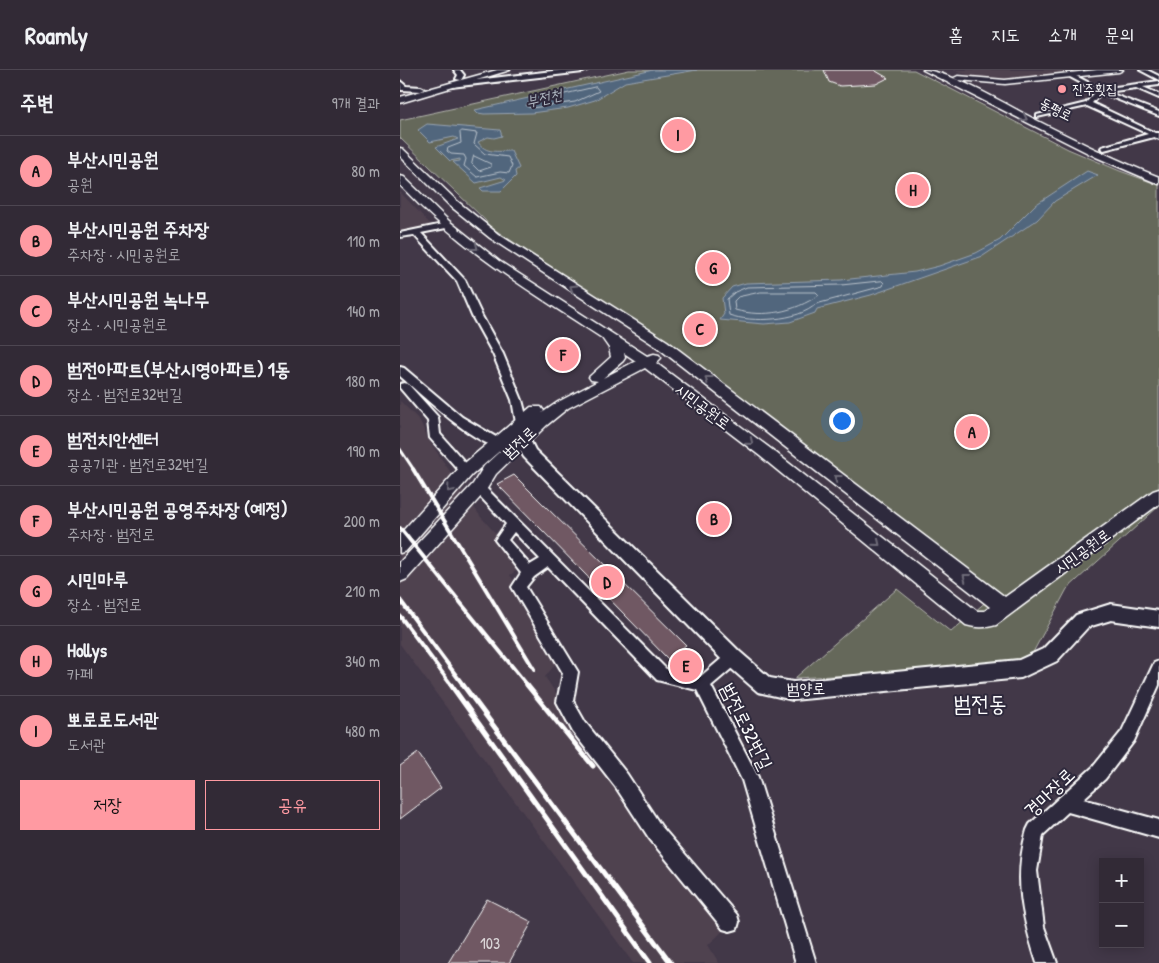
<!DOCTYPE html>
<html lang="ko">
<head>
<meta charset="utf-8">
<style>
  body { margin:0; font-family:"Patrick Hand","Poor Story",sans-serif; background:#3d3642; color:#f1f3f6 }
  .controls { position:absolute; right:15px; bottom:15px; display:grid; overflow:hidden; border-radius:0px; box-shadow:0 2px 12px #0003 }
  .controls button { width:45px; height:45px; display:grid; place-items:center; padding:0; border:0; border-bottom:1px solid #4d4651; background:#322a36; color:#f1f3f6; font:25px sans-serif }
  .you { position:absolute; left:441px; top:350px; width:18px; height:18px; margin:-12px; border:4px solid #fff; border-radius:50%; background:#1a73e8; box-shadow:0 0 0 8px #1a73e833 }
  .badge { display:grid; place-items:center; width:32px; height:32px; border-radius:50%; background:#ff9aa2; color:#111; font-size:16px; font-weight:700 }
  .pin { position:absolute; translate:-50% -50%; border:2px solid #fff; box-shadow:0 1px 5px #0006 }
  .list { margin:0; padding:0; list-style:none }
  h2 { display:flex; justify-content:space-between; align-items:center; height:65px; margin:0; padding:0 20px; font-size:21px }
  h2 small { font-size:16px; font-weight:400; color:#a8a7ad }
  .list li { display:grid; grid-template-columns:32px 1fr auto; gap:15px; align-items:center; box-sizing:border-box; height:70px; padding:0 20px; border-top:1px solid #4d4651 }
  .list b { display:block; font-size:19px; white-space:nowrap }
  .list p { margin:0; font-size:16px; white-space:nowrap; color:#a8a7ad }
  .list em { font-size:16px; font-style:normal; color:#a8a7ad }
  .actions { display:flex; gap:10px; padding:15px 20px }
  .actions a { flex:1; padding:11px 0; border:1px solid #ff9aa2; border-radius:0px; text-align:center; font-size:18px; color:#ff9aa2 }
  .actions .main { background:#ff9aa2; color:#111 }
  .map { position:relative; flex:none; width:759px; height:893px; overflow:hidden }
  header { display:flex; align-items:center; gap:30px; box-sizing:border-box; height:70px; padding:0 25px; background:#322a36; border-bottom:1px solid #4d4651 }
  header strong { font-size:24px }
  nav { display:flex; gap:28px; margin-inline-start:auto; font-size:18px }
  main { display:flex }
  aside { flex:1; background:#322a36 }
  .map>svg:first-child { display:block }
  .built { fill:#504250 }
  .green { fill:#65685a; stroke:#b2b4ac }
  .water { fill:#51667d; stroke:#97a3b1 }
  .lines { fill:none; stroke-linecap:round; stroke-linejoin:round }
  .shore { stroke:#b9c2cb; stroke-width:1 }
  .building { fill:#705963; stroke:#fff }
  .minor-casing { stroke:#fff; stroke-width:4 }
  .tertiary-casing { stroke:#fff; stroke-width:4 }
  .secondary-casing { stroke:#fff; stroke-width:3 }
  .minor { fill:#2f2a3d; fill-rule:evenodd }
  .tertiary { fill:#2f2a3d; fill-rule:evenodd }
  .secondary { fill:#2f2a3d; fill-rule:evenodd }
  .rail-far2 { stroke:#fff; stroke-width:3 }
  .rail-far1 { stroke:#fff; stroke-width:4 }
  .rail { stroke:#fff; stroke-width:5 }
  .oneway { stroke:#6d6a77 }
  .poi-dot { fill:#ff9aa2; stroke:#2f2a3d; stroke-width:2 }
  .labels { text-anchor:middle; stroke-width:4; stroke-linejoin:round; paint-order:stroke }
  .far-poi-label { font-size:14px; fill:#fff; stroke:#2f2a3d; text-anchor:start }
  .far-street-label { font-size:14px; fill:#fff; stroke:#2f2a3d }
  .far-water-label { font-size:15px; font-style:italic; fill:#b1bac4; stroke:#2f2a3d }
  .street-label { font-size:16px; fill:#fff; stroke:#2f2a3d }
  .near-number-label { font-size:16px; fill:#dbd6d8 }
  .near-street-label { font-size:19px; fill:#fff; stroke:#2f2a3d }
  .near-quarter-label { font-size:22px; fill:#fff; stroke:#2f2a3d }
</style>
</head>
<body>
<header>
<strong>Roamly</strong>
<nav><a>홈</a><a>지도</a><a>소개</a><a>문의</a></nav>
</header>
<main>
<aside>
<h2>주변<small>9개 결과</small></h2>
<ul class="list">
<li><span class="badge">A</span><div><b>부산시민공원</b><p>공원</p></div><em>80 m</em></li>
<li><span class="badge">B</span><div><b>부산시민공원 주차장</b><p>주차장 · 시민공원로</p></div><em>110 m</em></li>
<li><span class="badge">C</span><div><b>부산시민공원 녹나무</b><p>장소 · 시민공원로</p></div><em>140 m</em></li>
<li><span class="badge">D</span><div><b>범전아파트(부산시영아파트) 1동</b><p>장소 · 범전로32번길</p></div><em>180 m</em></li>
<li><span class="badge">E</span><div><b>범전치안센터</b><p>공공기관 · 범전로32번길</p></div><em>190 m</em></li>
<li><span class="badge">F</span><div><b>부산시민공원 공영주차장 (예정)</b><p>주차장 · 범전로</p></div><em>200 m</em></li>
<li><span class="badge">G</span><div><b>시민마루</b><p>장소 · 범전로</p></div><em>210 m</em></li>
<li><span class="badge">H</span><div><b>Hollys</b><p>카페</p></div><em>340 m</em></li>
<li><span class="badge">I</span><div><b>뽀로로도서관</b><p>도서관</p></div><em>480 m</em></li>
</ul>
<div class="actions"><a class="main">저장</a><a>공유</a></div>
</aside>
<div class="map">
<svg width="759" height="893" viewBox="0 0 759 893">
  <rect width="100%" height="100%" fill="#423848"/>
  <filter id="ink" filterUnits="userSpaceOnUse"><feTurbulence type="fractalNoise" baseFrequency=".02" numOctaves="2"/><feDisplacementMap in="SourceGraphic" scale="10" xChannelSelector="R" yChannelSelector="G"/><feConvolveMatrix kernelMatrix="1 2 1 2 8 2 1 2 1" color-interpolation-filters="sRGB"/></filter>
  <g filter="url(#ink)">
    <path class="built" d="M553,0H694L606,11L577,8Z
      M0,122L31,155L0,162Z
      M0,331L20,351L28,369L80,446L124,495L110,505L161,587L145,607L204,695L326,858L308,875L319,893H233L0,574Z"/>
    <path class="green" d="M229,0H514L668,79L720,101L759,115V436L667,519L630,588L562,599L395,608L497,519L551,562L596,523L290,288L89,156L85,150L0,68V50Z"/>
    <path class="water" d="M253,0H297L225,12L195,30L168,38L131,43L84,44L78,43L75,40Z
      M27,54L100,60L102,66L94,68L88,67L78,72C86,84 97,81 111,81L119,98L115,101L116,106L101,121H83L80,118L106,110L101,107L76,113L53,92L60,91V89L50,91L36,77L58,69L54,67L30,72L18,60Z
      M687,101L698,105L655,131L637,150L583,186L471,225L417,239L415,243L390,252L364,254L320,250L324,244L322,228L332,217L346,213L441,210L515,202L539,196L576,183L600,170L635,135Z"/>
    <g class="lines">
      <path class="shore" d="M196,17L199,21L175,32L131,38L126,36L128,33Z
        M62,61L77,63L74,74L85,84L108,87L112,96L109,103L100,102L77,107L64,96L66,89L64,85L51,84L47,81L48,78L61,73L60,63Z
        M74,86L91,94V97L79,101L72,94Z
        M482,211L484,213L483,216L416,234C399,251 351,253 329,245L327,229L335,222L347,217L441,215Z
        M361,222H416L419,225C394,242 364,248 335,240L334,231L338,227Z"/>
    </g>
    <path class="building" d="M424,0H474L488,8L476,14L440,16L429,12Z
      M114,405L140,431L286,575L268,589L97,414Z
      M18,683L41,718L0,749V696Z
      M87,829L132,852L109,893H48Z"/>
    <g class="lines">
      <defs>
        <path id="minor" d="M54,0H60L64,5L61,10L56,9L58,5Z
          M740,0H747L759,6V10Z
          M670,5H674L701,19L759,11V15L743,17L759,24V28L736,18L707,22L759,42V46L701,23L692,33L755,63H759V69L754,67L704,80L701,78L702,77L748,64L687,36L637,47V45L686,33L696,21L670,7Z
          M48,153L52,155L51,157L21,163L65,210L82,246L103,284L122,330L128,353L126,356L122,357L116,353L112,330L93,284L72,246L57,211L14,165L0,167V163Z
          M0,297L4,298L62,347L101,370L103,373L101,376C81,381 16,320 0,306Z
          M4,313L8,314L38,347L40,364L70,398L72,401L70,404H62L30,368L28,351L0,318V314Z
          M79,414L83,415L266,599L300,607L328,583L333,581L338,583L340,588L338,593L311,616L358,707L416,893H396L342,710L297,620L257,610L148,497L134,507L126,517L178,602L173,631L185,652L227,704L261,756L337,845L339,852L337,859L330,861L323,859L249,768L215,716L173,662L157,632L163,603L112,517L121,503L95,470L106,454L75,421L73,418L75,415ZM114,462L140,489L130,495L108,470Z
          M759,591V615L734,671L705,709L683,729L759,750V768L668,742L643,765L637,801L644,857L657,893H637C622,846 613,808 627,760L630,754L693,697L722,661L754,593Z"/>
        <path id="tertiary" d="M161,0H187L183,2L51,17L47,15L51,13Z
          M0,11L6,16L21,17L25,19L21,21L1,20Z
          M122,350L127,352L129,355V368L135,380L340,582L370,608L393,612L619,590L643,579L676,545L682,543L711,534L759,541V557L711,550L688,557L657,591L621,608L393,630L358,622L326,594L124,387C118,377 110,363 117,352Z"/>
        <path id="secondary" d="M97,0H110L0,33V27Z
          M523,0C548,0 609,36 634,49C675,70 716,90 759,107V114L696,87Z
          M697,0H723L719,2L605,14L558,10L554,8L558,6L605,10Z
          M0,78L3,79L57,131L98,164L267,271L605,527L753,421L759,419V434L596,555C586,558 576,558 566,555L360,386L245,298L168,338L147,355L96,404L85,422L7,509L0,512V492L73,414L84,396L111,371L72,405L6,481L0,483V464L60,397L131,337H141L144,341L142,343L158,332L198,311L191,310L189,307L211,287L209,278L202,268C127,219 62,181 0,115V106L4,107L49,151L99,191L247,286L254,284L259,285L261,288L256,293L371,379L577,541H585L590,537L257,277L90,168L49,135L0,86ZM224,283L236,291L203,308L223,291L225,288Z"/>
      </defs>
      <use href="#minor" class="minor-casing"/>
      <use href="#tertiary" class="tertiary-casing"/>
      <use href="#secondary" class="secondary-casing"/>
      <use href="#minor" class="minor"/>
      <use href="#tertiary" class="tertiary"/>
      <use href="#secondary" class="secondary"/>
      <path class="rail-far2" d="M0,379L14,400"/>
      <path class="rail-far1" d="M13,399L134,599
        M0,458L128,616
        M0,530L64,616
        M0,546L52,616"/>
      <path class="rail" d="M51,615L250,893
        M63,615L271,893
        M127,615L193,696"/>
    </g>
    <defs><path id="oneway-chevron" d="M-2-3.5L2.5 0L-2 3.5" fill="none" stroke-width="1.6" stroke-linecap="round" stroke-linejoin="round" transform="scale(1.25)"/></defs>
    <g class="oneway">
      <use href="#oneway-chevron" transform="translate(624 48) rotate(27)"/>
      <use href="#oneway-chevron" transform="translate(75 177) rotate(38)"/>
      <use href="#oneway-chevron" transform="translate(173 218) rotate(-148)"/>
      <use href="#oneway-chevron" transform="translate(308 309) rotate(-143)"/>
      <use href="#oneway-chevron" transform="translate(350 372) rotate(39)"/>
      <use href="#oneway-chevron" transform="translate(437 408) rotate(-142)"/>
      <use href="#oneway-chevron" transform="translate(50 419) rotate(131)"/>
      <use href="#oneway-chevron" transform="translate(477 473) rotate(39)"/>
      <use href="#oneway-chevron" transform="translate(566 507) rotate(-142)"/>
    </g>
  </g>
  <circle class="poi-dot" cx="662" cy="19" r="5"/>
  <g class="labels">
    <g class="far-poi-label">
      <text x="672" y="24">진주횟집</text>
    </g>
    <g class="far-street-label">
      <text transform="translate(656 39) rotate(27)" y="5">동평로</text>
    </g>
    <g class="far-water-label">
      <text transform="translate(144 28) rotate(-13)" y="5">부전천</text>
    </g>
    <g class="street-label">
      <text transform="translate(303 336) rotate(37)" y="6">시민공원로</text>
      <text transform="translate(119 372) rotate(-43)" y="6">범전로</text>
      <text transform="translate(682 481) rotate(-36)" y="6">시민공원로</text>
      <text transform="translate(406 618) rotate(-1)" y="6">범양로</text>
    </g>
    <g class="near-number-label">
      <text x="90" y="879">103</text>
    </g>
    <g class="near-street-label">
      <text transform="translate(347 656) rotate(64)" y="7">범전로32번길</text>
      <text transform="translate(649 722) rotate(-44)" y="7">경마장로</text>
    </g>
    <g class="near-quarter-label">
      <text x="580" y="641">범전동</text>
    </g>
  </g>
</svg>
<div class="controls">
<button>+</button>
<button>−</button>
</div>
<div class="you"></div>
<div class="pin badge" style="left:572px;top:362px">A</div>
<div class="pin badge" style="left:314px;top:449px">B</div>
<div class="pin badge" style="left:300px;top:259px">C</div>
<div class="pin badge" style="left:207px;top:512px">D</div>
<div class="pin badge" style="left:286px;top:596px">E</div>
<div class="pin badge" style="left:163px;top:285px">F</div>
<div class="pin badge" style="left:313px;top:198px">G</div>
<div class="pin badge" style="left:513px;top:120px">H</div>
<div class="pin badge" style="left:278px;top:65px">I</div>
</div>
</main>
</body>
</html>
